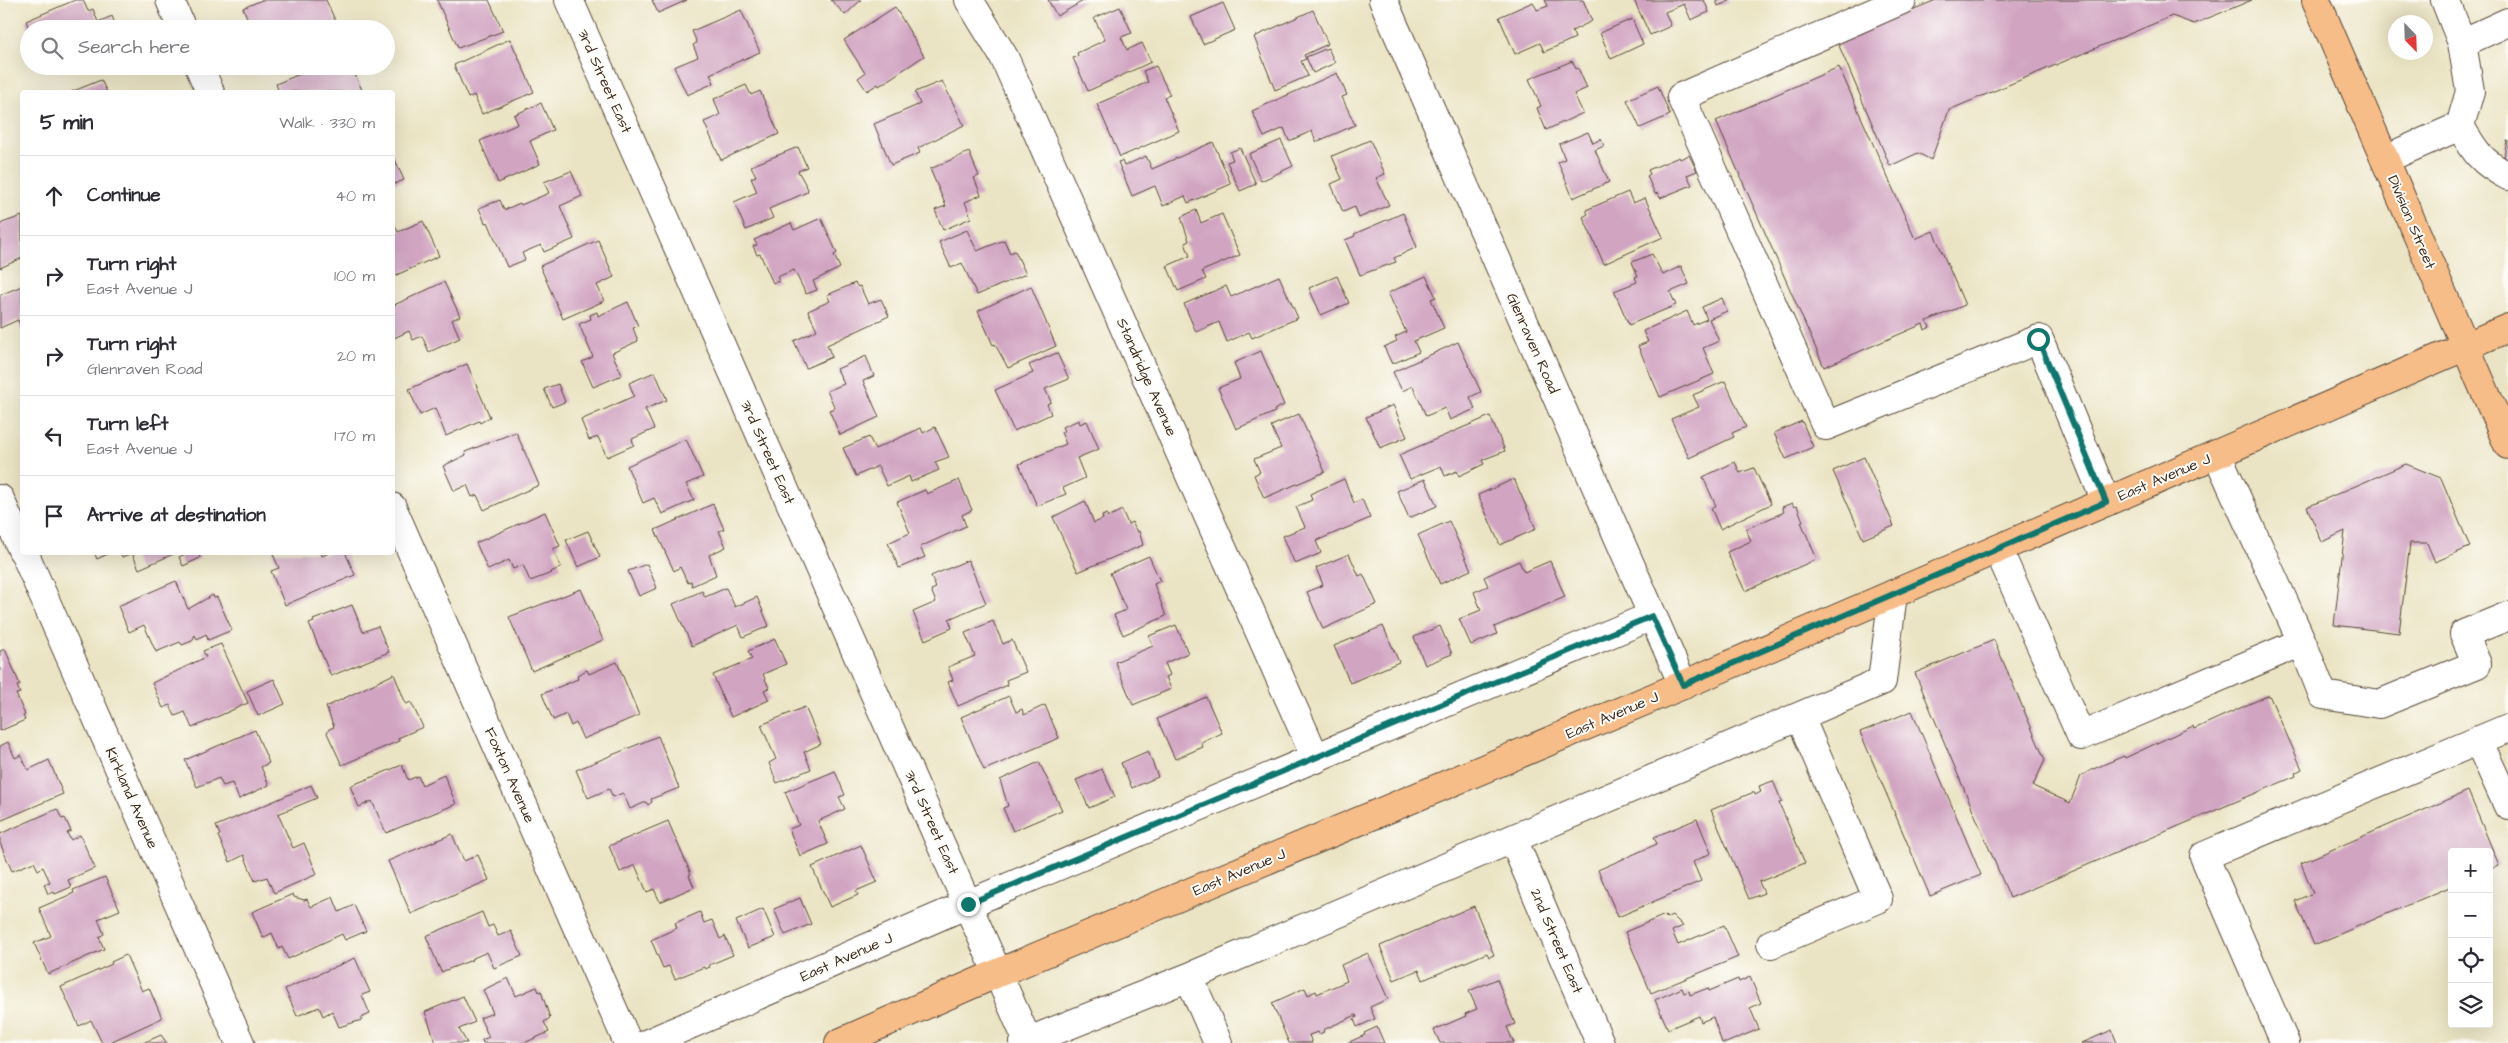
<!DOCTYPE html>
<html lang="en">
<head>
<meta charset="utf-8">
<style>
  body { margin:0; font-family:"Architects Daughter",sans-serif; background:#f7f7f7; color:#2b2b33 }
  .controls { position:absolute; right:15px; bottom:15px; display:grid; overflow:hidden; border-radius:5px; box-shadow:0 5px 20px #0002 }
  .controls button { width:45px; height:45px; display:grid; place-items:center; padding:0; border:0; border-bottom:1px solid #e1e1e2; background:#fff; color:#2b2b33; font:25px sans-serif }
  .compass { position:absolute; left:2388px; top:15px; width:45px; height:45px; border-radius:50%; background:#fff; box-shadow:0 5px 20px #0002; rotate:157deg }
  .stop { position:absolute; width:15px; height:15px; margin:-11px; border:4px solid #0f766e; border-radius:50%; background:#fff }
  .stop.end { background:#0f766e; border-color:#fff; box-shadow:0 1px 5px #0008 }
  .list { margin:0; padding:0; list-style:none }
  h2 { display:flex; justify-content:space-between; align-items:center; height:65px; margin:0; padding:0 20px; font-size:21px }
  h2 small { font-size:16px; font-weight:400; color:#7c7c81 }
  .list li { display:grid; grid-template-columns:32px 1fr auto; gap:15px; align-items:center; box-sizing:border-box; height:80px; padding:0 20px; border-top:1px solid #e1e1e2 }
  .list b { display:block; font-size:19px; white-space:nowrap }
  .list p { margin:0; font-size:16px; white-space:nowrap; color:#7c7c81 }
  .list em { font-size:16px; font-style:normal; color:#7c7c81 }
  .icon { flex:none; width:28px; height:28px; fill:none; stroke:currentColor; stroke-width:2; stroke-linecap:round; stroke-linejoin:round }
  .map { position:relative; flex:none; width:2508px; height:1043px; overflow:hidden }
  .search { position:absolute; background:#fff; box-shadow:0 5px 20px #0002; left:20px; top:20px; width:375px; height:55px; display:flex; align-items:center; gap:12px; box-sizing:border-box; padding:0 18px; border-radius:28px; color:#7c7c81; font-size:19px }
  .panel { position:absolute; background:#fff; box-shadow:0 5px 20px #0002; left:20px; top:90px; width:375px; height:465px; border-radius:5px }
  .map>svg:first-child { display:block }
  .building { fill:#d1a5c2 }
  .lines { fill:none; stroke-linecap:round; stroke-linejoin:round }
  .minor-casing { stroke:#554637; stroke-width:30 }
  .major-casing { stroke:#554637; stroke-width:30 }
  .minor { stroke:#fff; stroke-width:28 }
  .major { stroke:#f7bd88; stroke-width:28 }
  .route { stroke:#0f766e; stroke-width:6 }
  .labels { text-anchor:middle; stroke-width:4; stroke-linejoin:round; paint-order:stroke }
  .street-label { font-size:15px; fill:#3b2a1e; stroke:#fdfcf7 }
</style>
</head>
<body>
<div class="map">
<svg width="2508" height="1043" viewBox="0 0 2508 1043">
  <rect width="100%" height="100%" fill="#fdfcf7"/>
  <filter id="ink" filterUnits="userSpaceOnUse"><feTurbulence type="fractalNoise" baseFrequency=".02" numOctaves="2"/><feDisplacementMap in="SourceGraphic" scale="10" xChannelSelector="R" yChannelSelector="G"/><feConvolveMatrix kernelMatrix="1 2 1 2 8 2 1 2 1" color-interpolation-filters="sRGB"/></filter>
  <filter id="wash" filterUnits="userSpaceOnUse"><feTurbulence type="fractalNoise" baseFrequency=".0096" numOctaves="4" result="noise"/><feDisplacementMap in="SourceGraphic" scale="20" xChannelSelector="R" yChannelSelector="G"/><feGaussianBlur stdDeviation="1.12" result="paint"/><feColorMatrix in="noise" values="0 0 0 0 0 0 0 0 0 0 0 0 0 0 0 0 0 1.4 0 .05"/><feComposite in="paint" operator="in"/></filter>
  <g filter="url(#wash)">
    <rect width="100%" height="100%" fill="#ebe4c4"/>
    <g id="blocks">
      <path class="building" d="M75,0H83L88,11L93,9L98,22L112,16L117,29H29L26,21Z
        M262,0H326L339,29H252L243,8Z
        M437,0H489L503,31L458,48Z
        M652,0H687L658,13Z
        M831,0H861L845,15Z
        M1048,0H1085L1057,16Z
        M1545,0H1583L1592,21L1572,31L1575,38L1544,52L1540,43L1515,54L1499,17L1533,2L1537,10L1548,6Z
        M1634,0H1704L1709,12L1691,20L1684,4L1665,12L1671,26L1650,35Z
        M1716,0H1732L1718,6Z
        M1936,0H2252L2194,24L2172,16L1949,110L1931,160L1918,153L1890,166L1837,41Z
        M1223,3L1235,30L1203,44L1191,17Z
        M895,7L924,56L879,86L878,84L867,91L858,78L865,73L844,40Z
        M1120,7L1132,33L1121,37L1127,50L1142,43L1151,62L1088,91L1073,58L1078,56L1077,53L1105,40L1094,18Z
        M741,10L760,52L710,74L714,83L687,95L674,67L698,57L693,45L697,43L692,31Z
        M1313,10L1328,44L1304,55L1306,59L1301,61L1308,76L1275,90L1254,37Z
        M1632,19L1643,44L1611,59L1600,33Z
        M510,39L534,92L482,114L474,95L468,98L454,65Z
        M1328,48L1335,63L1313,73L1306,57Z
        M1572,61L1576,69L1578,68L1587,88L1574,94L1583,113L1546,130L1537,108L1541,106L1529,79Z
        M319,66H351L363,92H279L276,84Z
        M1156,66L1170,95L1164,97L1179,131L1120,157L1097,104L1148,82L1143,71Z
        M1839,67L1915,239L1933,231L1965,305L1927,321L1930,327L1925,330L1923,324L1824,367L1716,121Z
        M1337,73L1347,95L1342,97L1355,125L1316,142L1312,131L1289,141L1284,128L1264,137L1252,111Z
        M101,80L107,92H71Z
        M942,81L964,125L918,148L920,153L891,165L874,124L920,104L915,92Z
        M746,85L751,95L760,91L779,134L721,160L704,122L720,115L714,99Z
        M1658,86L1670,115L1640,128L1627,100Z
        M541,103L553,130L530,141L540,164L498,183L480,141L518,124L514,115Z
        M1588,132L1593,143L1601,139L1604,146L1595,150L1609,182L1573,198L1558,162L1565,159L1559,144Z
        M1281,140L1293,166L1261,181L1249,154Z
        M1370,140L1385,174L1376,178L1389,205L1359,218L1355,207L1343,212L1331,184L1342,179L1332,156Z
        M2507,140H2508V164L2503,163Z
        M1213,142L1231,184L1188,203L1185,196L1163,206L1155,186L1132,196L1118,162L1122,161L1124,166L1146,156L1152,169Z
        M798,147L807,167L798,171L808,189L807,192L769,209L773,218L746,230L734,202L757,192L751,178L756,176L751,166Z
        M1240,148L1256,184L1240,191L1227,162L1233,160L1230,152Z
        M969,152L979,176L974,178L981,195L965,202L971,218L943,230L935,210L946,206L930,169Z
        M392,153L404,180L392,185Z
        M1689,155L1697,171L1687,175L1692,185L1660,198L1658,193L1655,194L1647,176L1650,174L1648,170L1679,157L1680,159Z
        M571,171L582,196L560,206L574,239L544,252L541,245L522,253L525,260L507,267L488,222L485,223L479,208L500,200L504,210L520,203L521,205L549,193L544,182Z
        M1628,192L1633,203L1645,198L1663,237L1604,264L1583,217L1588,214L1586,210Z
        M1196,210L1201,223L1222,214L1240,255L1202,271L1206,279L1178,291L1167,266L1190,256L1185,243L1189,241L1181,217Z
        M1403,213L1417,247L1394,258L1396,262L1360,275L1345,240L1355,236L1354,234Z
        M22,216V258L0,268V226L2,223Z
        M821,218L837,253L834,255L840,268L813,281L817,290L806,294L794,270L777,277L779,281L773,283L760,254L757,255L753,246L757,245L754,240L791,223L794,230Z
        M392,219L398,232L423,221L439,256L392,277Z
        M967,230L977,251L1004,240L1010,253L1015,251L1026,274L977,295L962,263L951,268L939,242Z
        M598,240L614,277L597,285L604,301L563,319L540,266Z
        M1652,254L1663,275L1681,266L1689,284L1670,292L1676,305L1629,325L1614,291L1637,282L1635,277L1638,276L1632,262Z
        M1279,276L1298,318L1252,338L1249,332L1227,342L1219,322L1196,332L1184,304L1226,286L1231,297Z
        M1337,276L1349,303L1321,315L1309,288Z
        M1426,276L1436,297L1431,299L1444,328L1414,341L1419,352L1392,364L1384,347L1397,341L1395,337L1406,332L1388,293Z
        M444,282L460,316L452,320L460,338L429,352L422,336L413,340L409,331L392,339V306Z
        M855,283L858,287L860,286L868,304L881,299L889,316L827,345L832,357L806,368L794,341L817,330L808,311L830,301L827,295Z
        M22,286V331L18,320L0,328V295Z
        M1031,286L1056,346L1008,368L995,344L993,345L978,311Z
        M1722,298L1727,311L1709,319L1719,341L1703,348L1714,374L1660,397L1638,346L1648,342L1643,331L1687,311L1693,325L1707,319L1702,307Z
        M628,302L638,326L633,328L638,341L612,353L622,375L593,387L582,362L593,357L579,324L591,319L590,315L597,312L598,316Z
        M1458,342L1481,392L1470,397L1475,409L1450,420L1445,408L1426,416L1413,386L1402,391L1393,372Z
        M1261,351L1284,405L1274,410L1275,412L1236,429L1218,388L1240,379L1234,363Z
        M1057,353L1069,379L1045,389L1051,402L1047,404L1051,414L1014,431L995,390L1033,373L1029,365Z
        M866,356L874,376L863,381L879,417L840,435L829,410L835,408L827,391L844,384L837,369Z
        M467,364L490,417L480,423L479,421L446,436L435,408L420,415L409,389Z
        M655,372L667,400L645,409L654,429L632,439L634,445L607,457L598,437L589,440L581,420L634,396L629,383Z
        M1725,381L1746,427L1732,433L1734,437L1689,458L1671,419L1699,407L1693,395Z
        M558,384L565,402L552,407L544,389Z
        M1393,405L1407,437L1380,448L1366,417Z
        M1299,414L1325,472L1264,498L1254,475L1260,472L1254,459L1281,448L1271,426Z
        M1490,416L1505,451L1482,460L1484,464L1459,476L1457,471L1445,476L1441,466L1410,479L1399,455Z
        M1079,420L1080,424L1087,421L1099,449L1077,458L1085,478L1063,488L1066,494L1037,506L1019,464L1066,444L1061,432L1064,431L1062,427Z
        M1802,421L1813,447L1786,459L1774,433Z
        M935,427L949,457L935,462L939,470L911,482L909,476L887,486L878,466L856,476L843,448L869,437L875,449L921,428L923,433Z
        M516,432L539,485L484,510L477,495L472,497L467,485L454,491L443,466L466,455L465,452Z
        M686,439L703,477L686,484L694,500L662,514L654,498L643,503L627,466Z
        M1864,457L1894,526L1863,539L1833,471Z
        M1735,462L1740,473L1754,468L1771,504L1720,529L1711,508L1716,506L1703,477Z
        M2406,464L2441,478L2470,547L2435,562L2427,543H2410L2399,633L2334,625L2345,531L2322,542L2307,507Z
        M1344,479L1354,503L1362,499L1370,518L1316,541L1321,553L1295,564L1283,536L1305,527L1296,507L1312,500L1310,494Z
        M1425,479L1437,506L1409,518L1397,491Z
        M1514,479L1536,529L1500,545L1478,495Z
        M959,480L972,510L962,515L966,526L920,547L925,557L899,568L888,543L910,533L897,502L925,490L927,494Z
        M1085,501L1094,523L1103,519L1102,516L1107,514L1108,517L1122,510L1128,524L1132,522L1137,532L1139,531L1143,545L1078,572L1053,517Z
        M1792,503L1794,507L1797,506L1803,521L1801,522L1817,559L1745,591L1727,552L1751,541L1746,529L1784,512L1782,507Z
        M713,504L724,529L719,531L726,547L709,555L716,575L692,586L691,581L688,583L680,567L674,571L655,530Z
        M545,512L560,546L553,549L561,567L551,572L552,573L530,581L523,565L513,569L509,560L488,570L476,543Z
        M1449,521L1471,570L1440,584L1418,535Z
        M588,531L600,557L578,567L566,540Z
        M94,552H112L97,559Z
        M120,552H178L139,569L132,553L122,557Z
        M189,552H198L200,558L183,566L179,557Z
        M272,552H320L322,556L331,552H345L355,575L285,605L271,571L279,568Z
        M1349,554L1359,576L1363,574L1377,604L1323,629L1307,592L1323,585L1316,568Z
        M1149,556L1160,581L1154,584L1166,616L1123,635L1114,615L1126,610L1110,573Z
        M968,560L986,603L949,619L952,628L925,640L913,612L936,602L931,590L936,588L931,576Z
        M1519,561L1524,572L1550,561L1565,597L1494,627L1497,634L1471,645L1459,619L1481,610L1474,592L1488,586L1484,577Z
        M647,564L657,588L639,596L628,571Z
        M176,581L188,609L213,595L214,598L217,597L232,630L208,640L206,634L197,639L195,635L192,641L182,645L180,642L156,652L144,625L129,632L118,606Z
        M726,588L735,607L757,597L769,626L743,637L738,625L692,646L673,604L702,591L705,597Z
        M581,589L603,640L532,671L509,617Z
        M352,605L363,632L378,626L389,652L331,676L309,624L314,622L313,620Z
        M993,621L1003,644L1012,640L1026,672L1006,680L1008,685L958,706L948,682L953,680L948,667L975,656L965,633Z
        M1176,625L1188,653L1165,663L1170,675L1166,677L1171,689L1133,705L1115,662L1153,646L1149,636Z
        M1383,626L1399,662L1350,683L1334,646Z
        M1440,626L1452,654L1425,665L1414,637Z
        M775,639L786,664L763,674L769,688L764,690L769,700L731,717L713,675L752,659L748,651Z
        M1994,640L2045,760L2033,786L2070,803L2081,776L2091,770L2124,756L2125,758L2193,726L2194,729L2269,695L2302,769L2295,773L2296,776L2010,898L1915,673Z
        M221,644L248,703L192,728L185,712L175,716L170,705L163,708L152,683L206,657L203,651Z
        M5,649L20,685L17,686L20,693L16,694L25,715L23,716L25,720L0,731V651Z
        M617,662L639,715L583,739L576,723L571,726L566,714L553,720L542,694L578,679L577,675L587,670L589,674Z
        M394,674L406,704L411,702L423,727L398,738L399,741L342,765L327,733L329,729L334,727L326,707Z
        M274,679L285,704L258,716L247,691Z
        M1009,696L1016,712L1022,709L1024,715L1045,705L1059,738L984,770L961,717Z
        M1206,697L1222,733L1201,743L1203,747L1175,759L1157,719Z
        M805,707L821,744L804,752L811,769L777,783L769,763L776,759L761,725Z
        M1912,711L1981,875L1930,896L1860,732Z
        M255,730L269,763L261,767L269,785L239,799L232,783L223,786L219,778L197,787L185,760Z
        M658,736L679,788L651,799L652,802L648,805L646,802L630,809L623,793L613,797L609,789L588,798L576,770Z
        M8,742L15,758L21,755L28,770L49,760L63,794L0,821V746Z
        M1148,751L1158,777L1132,788L1121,763Z
        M1039,762L1062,810L1013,831L1003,808L1008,806L1000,780Z
        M402,765L408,780L418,776L422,785L444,775L456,804L386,833L372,801L359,807L350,786Z
        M1102,769L1115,797L1089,808L1076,780Z
        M835,771L845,795L839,797L845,809L818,821L828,844L800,856L789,829L799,825L785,792Z
        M1773,781L1782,802L1779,803L1805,863L1759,882L1764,893L1749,899L1711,810L1754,792L1755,795L1761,792L1759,786Z
        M311,785L317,798L278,814L293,848L304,843L317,874L274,893L267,877L255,881L244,855L230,862L218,836L220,835L216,826Z
        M2468,791L2499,865L2489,870V852H2452V886L2314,945L2295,901L2313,893L2301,863Z
        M57,809L62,819L65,818L71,831L67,833L71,840L80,835L95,868L68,880L71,887L55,894L54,892L48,894L44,884L50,882L43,867L38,870L34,862L12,871L0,843V834Z
        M1697,819L1711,853L1693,862L1701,881L1618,917L1598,870L1657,844L1654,837Z
        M668,821L691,874L689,875L694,887L660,902L654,889L647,892L635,865L620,872L609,846Z
        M452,834L464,861L478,855L489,880L411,914L388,861Z
        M861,845L877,882L856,891L858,895L830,907L812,867Z
        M105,877L120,910L98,919L104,934L99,937L104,949L48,974L34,943L51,936L39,908L74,893L73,890Z
        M293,894L294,897L304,900L307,899L311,907L333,897L339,912L354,905L366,931L345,940L342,934L288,959L282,947L279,949L272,933L263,938L252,912Z
        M800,898L811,924L785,935L774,909Z
        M1474,906L1494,955L1489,957L1487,953L1423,980L1419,970L1394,980L1380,946Z
        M763,909L775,937L748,948L736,921Z
        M482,912L488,927L493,925L498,936L511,931L522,956L494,968L487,952L471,959L472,960L441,972L426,936Z
        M700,912L704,923L712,920L720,939L725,936L733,955L709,965L710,967L705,969L704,967L675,979L669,966L663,968L651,940L677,928L675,923Z
        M1665,915L1666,918L1672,915L1683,926L1672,931L1678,945L1724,925L1738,957L1651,993L1625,932Z
        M1368,953L1388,999L1370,1007L1375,1019L1357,1027L1354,1019L1357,1017L1356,1015L1323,1030L1324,1032L1319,1034L1318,1032L1309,1035L1312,1043H1289L1272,1003L1305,988L1308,995L1316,991L1317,994L1347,981L1341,965Z
        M126,955L142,991L149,988L162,1018L108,1043H102L91,1020L79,1026L61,987L112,964L111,962Z
        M355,958L370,992L362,995L370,1014L361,1018L362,1020L339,1027L332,1011L323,1016L319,1007L297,1016L285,989Z
        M1750,977L1761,1003L1750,1008L1759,1029L1726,1043H1722L1713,1017L1701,1022L1699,1016L1668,1029L1655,1000L1682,988L1684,993L1689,991L1690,995L1708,988L1709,991L1738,979L1739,982Z
        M508,978L516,996L537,987L539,992L541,991L550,1018L544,1022L549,1032L524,1043H483L482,1040L489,1037L480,1018L493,1013L483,990Z
        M1497,979L1515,1024L1507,1027L1514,1043H1440L1434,1030L1466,1016L1465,1014L1477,1009L1469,991Z
        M463,996L475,1022L459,1029L467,1043H436L425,1012Z
        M1377,1027L1384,1043H1347L1365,1035L1364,1033Z
        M2112,1030L2117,1043H2082Z
        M161,1035L167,1043H143Z"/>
    </g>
  </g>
  <g filter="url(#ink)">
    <use href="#blocks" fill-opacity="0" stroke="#554637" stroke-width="1"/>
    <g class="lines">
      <defs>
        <path id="minor" d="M170,0L182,29
          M569,0L1028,1042
          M969,0L1004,57L1316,759
          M1383,0L1683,685
          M1902,0L1681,97L1826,426L2039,339L2106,502
          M2445,0L2462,43
          M199,66L210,92
          M2460,126L2470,91L2462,43L2508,22
          M2385,159L2460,126C2475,152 2481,162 2508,176
          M0,499L22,550
          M392,507L628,1043
          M1998,549L2081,736L2302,642L2217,454
          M24,552L240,1043
          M2302,642L2323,695L2379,704L2477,664L2464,634L2508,616
          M2478,740L2508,806
          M1513,839L1600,1043
          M1771,944L1878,899L1800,717
          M1189,977L1218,1043
          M648,1043L968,904L1652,616
          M1024,1043L1189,977L1882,681L1893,594
          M2285,1043L2204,856L2508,728"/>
        <path id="major" d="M2316,0L2508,445
          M839,1043L998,973L1683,685L2508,328"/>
      </defs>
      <use href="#minor" class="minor-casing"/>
      <use href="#major" class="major-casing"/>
      <use href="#minor" class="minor"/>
      <use href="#major" class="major"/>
    </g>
  </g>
  <g class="lines" filter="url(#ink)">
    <path class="route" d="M968,904L1652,616L1683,685L2106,502L2038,339"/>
  </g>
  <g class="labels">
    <g class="street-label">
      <text transform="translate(605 81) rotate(66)" y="5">3rd Street East</text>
      <text transform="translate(2412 222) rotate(67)" y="5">Division Street</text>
      <text transform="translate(1533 343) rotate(66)" y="5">Glenraven Road</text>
      <text transform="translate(1147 377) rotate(66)" y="5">Standridge Avenue</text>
      <text transform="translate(768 452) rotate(66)" y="5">3rd Street East</text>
      <text transform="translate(2164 477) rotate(-23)" y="5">East Avenue J</text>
      <text transform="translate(1612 715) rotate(-23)" y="5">East Avenue J</text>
      <text transform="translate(510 775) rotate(66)" y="5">Foxton Avenue</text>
      <text transform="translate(132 798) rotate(66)" y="5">Kirkland Avenue</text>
      <text transform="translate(932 822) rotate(66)" y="5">3rd Street East</text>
      <text transform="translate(1239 872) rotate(-23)" y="5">East Avenue J</text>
      <text transform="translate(1557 941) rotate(67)" y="5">2nd Street East</text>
      <text transform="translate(846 957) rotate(-24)" y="5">East Avenue J</text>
    </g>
  </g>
</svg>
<div class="controls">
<button>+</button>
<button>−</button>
<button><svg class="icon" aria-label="locate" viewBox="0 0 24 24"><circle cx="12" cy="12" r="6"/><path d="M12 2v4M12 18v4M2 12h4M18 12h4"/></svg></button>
<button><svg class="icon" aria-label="layers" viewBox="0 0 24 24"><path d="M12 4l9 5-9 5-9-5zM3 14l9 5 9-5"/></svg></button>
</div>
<svg class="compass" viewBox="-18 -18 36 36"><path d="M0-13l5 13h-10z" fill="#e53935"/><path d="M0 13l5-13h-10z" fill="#7c7c81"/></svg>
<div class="stop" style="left:2038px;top:339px"></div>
<div class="stop end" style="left:968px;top:904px"></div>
<div class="search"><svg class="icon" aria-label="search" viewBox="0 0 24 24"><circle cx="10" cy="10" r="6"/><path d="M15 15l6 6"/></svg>Search here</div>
<section class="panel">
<h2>5 min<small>Walk · 330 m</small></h2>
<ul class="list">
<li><svg class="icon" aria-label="ahead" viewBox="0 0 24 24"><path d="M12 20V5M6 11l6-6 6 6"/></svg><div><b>Continue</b></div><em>40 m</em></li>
<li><svg class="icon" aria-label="right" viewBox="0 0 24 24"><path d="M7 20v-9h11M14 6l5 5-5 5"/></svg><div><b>Turn right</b><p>East Avenue J</p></div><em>100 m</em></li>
<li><svg class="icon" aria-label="right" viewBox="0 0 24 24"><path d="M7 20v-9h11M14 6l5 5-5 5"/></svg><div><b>Turn right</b><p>Glenraven Road</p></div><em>20 m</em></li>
<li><svg class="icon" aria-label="left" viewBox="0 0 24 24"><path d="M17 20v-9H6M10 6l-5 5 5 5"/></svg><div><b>Turn left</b><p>East Avenue J</p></div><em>170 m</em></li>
<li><svg class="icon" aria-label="arrive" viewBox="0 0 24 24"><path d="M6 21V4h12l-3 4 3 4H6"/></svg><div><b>Arrive at destination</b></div></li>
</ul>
</section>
</div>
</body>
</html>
